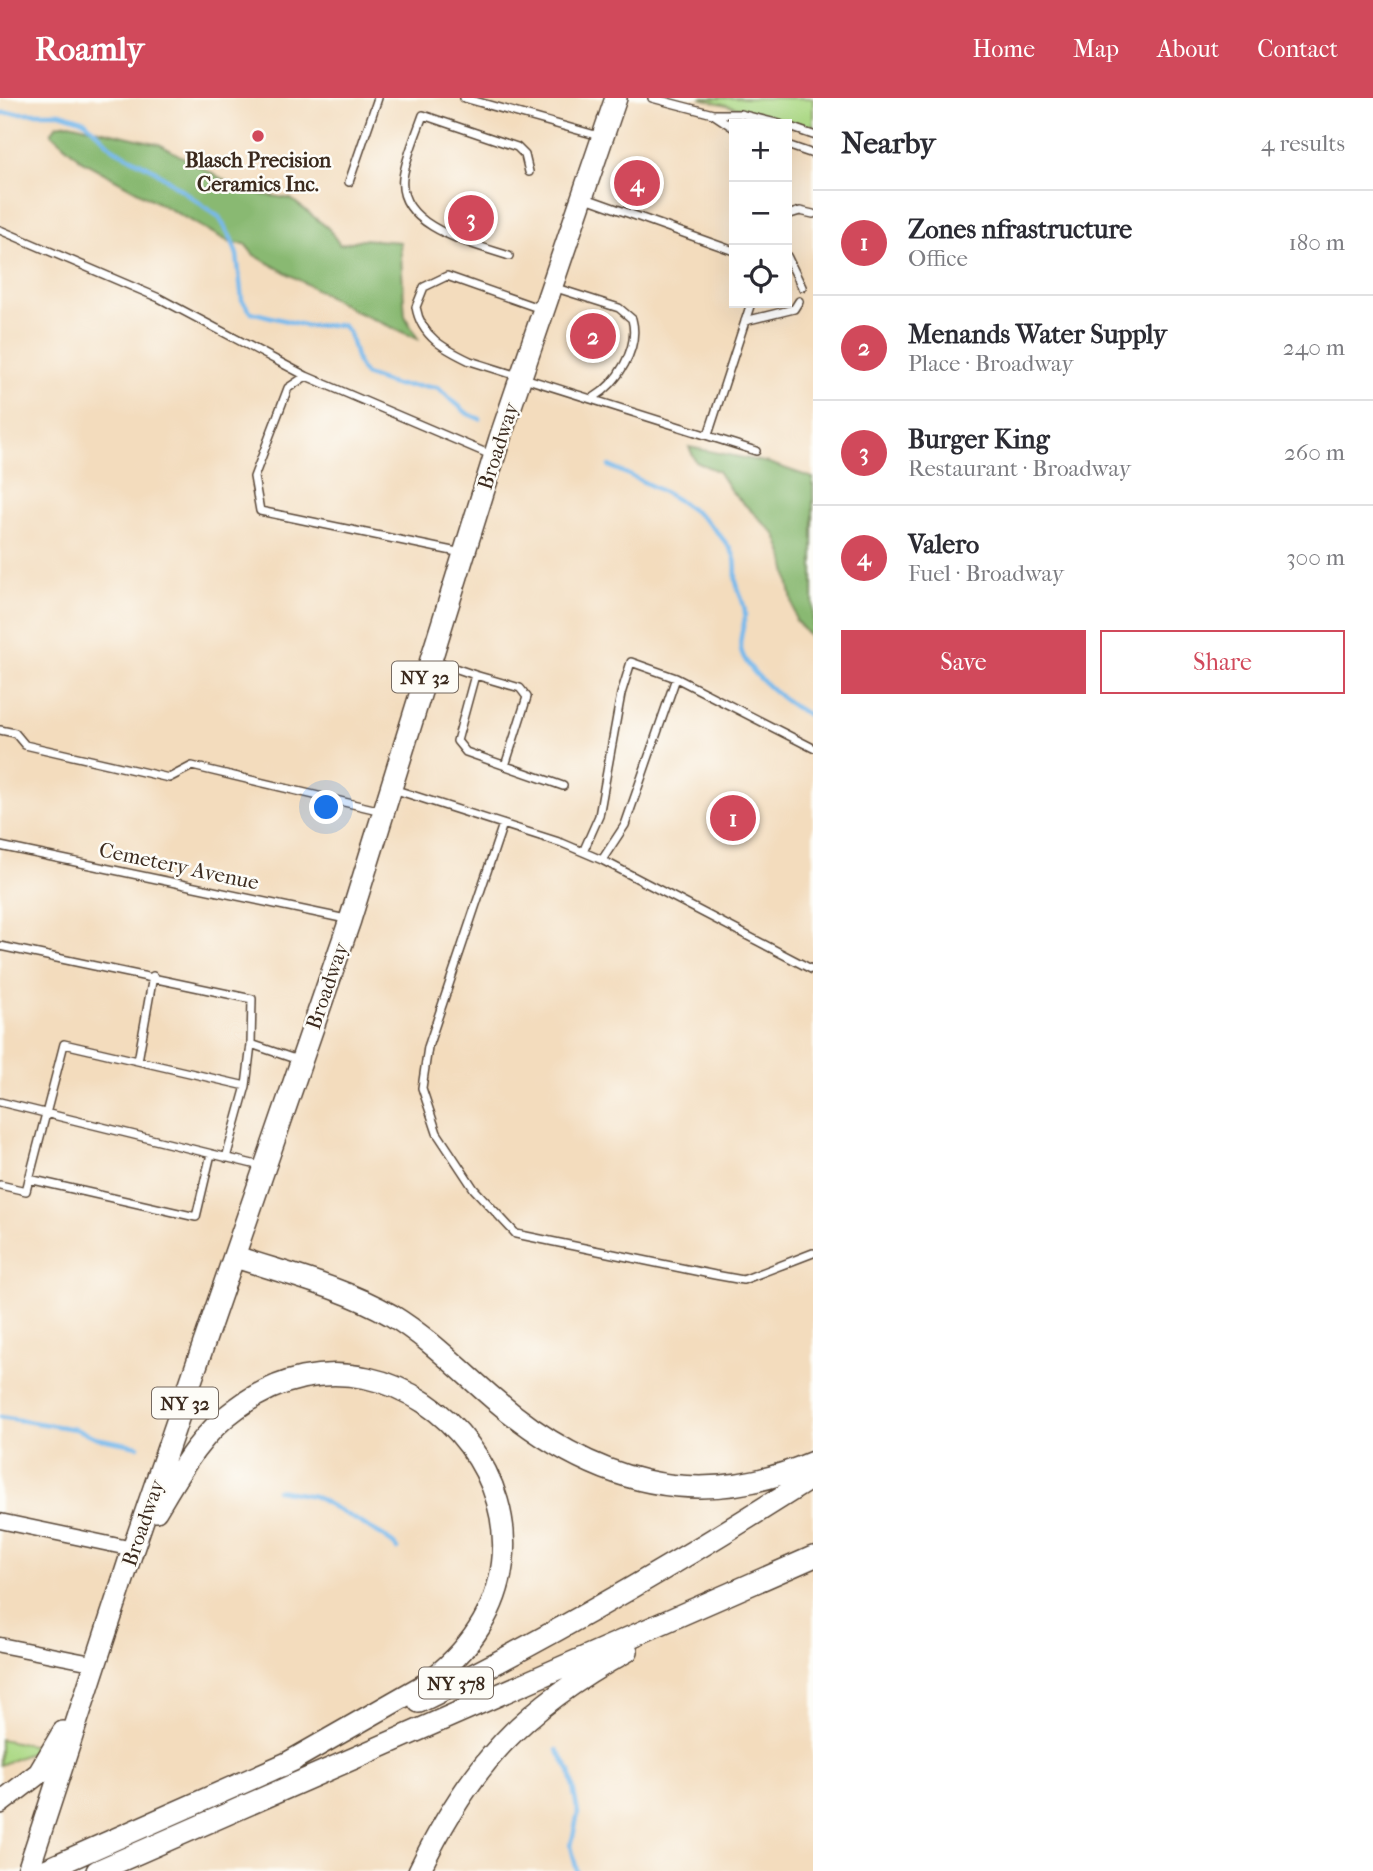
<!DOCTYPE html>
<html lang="en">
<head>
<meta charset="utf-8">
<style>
  body { margin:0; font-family:"IM FELL French Canon",serif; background:#f7f7f7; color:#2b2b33 }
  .controls { position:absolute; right:21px; top:21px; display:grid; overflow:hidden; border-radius:0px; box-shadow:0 7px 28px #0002 }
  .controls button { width:63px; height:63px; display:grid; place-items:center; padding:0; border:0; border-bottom:2px solid #e1e1e2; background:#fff; color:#2b2b33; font:35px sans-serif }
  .you { position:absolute; left:327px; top:710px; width:24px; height:24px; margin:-18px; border:5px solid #fff; border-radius:50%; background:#1a73e8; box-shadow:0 0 0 10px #1a73e833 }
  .badge { display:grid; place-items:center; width:46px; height:46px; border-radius:50%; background:#d1495b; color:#fff; font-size:23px; font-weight:700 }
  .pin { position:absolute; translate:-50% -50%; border:4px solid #fff; box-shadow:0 2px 7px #0006 }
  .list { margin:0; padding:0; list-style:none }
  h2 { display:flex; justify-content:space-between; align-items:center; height:91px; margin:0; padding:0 28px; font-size:30px }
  h2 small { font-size:23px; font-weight:400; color:#7c7c81 }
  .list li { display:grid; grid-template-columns:46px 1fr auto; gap:21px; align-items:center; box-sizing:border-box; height:105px; padding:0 28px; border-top:2px solid #e1e1e2 }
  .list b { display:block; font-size:26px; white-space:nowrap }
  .list p { margin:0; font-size:23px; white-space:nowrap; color:#7c7c81 }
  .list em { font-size:23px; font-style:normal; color:#7c7c81 }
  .actions { display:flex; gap:14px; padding:21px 28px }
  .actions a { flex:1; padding:16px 0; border:2px solid #d1495b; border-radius:0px; text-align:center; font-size:24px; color:#d1495b }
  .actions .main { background:#d1495b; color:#fff }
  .icon { flex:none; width:38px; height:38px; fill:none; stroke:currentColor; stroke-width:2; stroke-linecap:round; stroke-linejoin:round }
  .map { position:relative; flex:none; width:813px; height:1773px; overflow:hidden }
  header { display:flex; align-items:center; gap:42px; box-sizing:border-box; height:98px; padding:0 35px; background:#d1495b; color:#fff }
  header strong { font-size:33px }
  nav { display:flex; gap:38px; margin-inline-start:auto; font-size:24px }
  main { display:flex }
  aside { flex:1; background:#fff }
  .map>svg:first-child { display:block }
  .green { fill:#acd985; stroke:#748252; stroke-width:2 }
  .forest { fill:#89b972; stroke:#627248; stroke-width:2 }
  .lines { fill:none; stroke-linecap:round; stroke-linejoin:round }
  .stream { stroke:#77b9ec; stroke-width:4.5 }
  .lane-casing { stroke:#574536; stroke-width:10 }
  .street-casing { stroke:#574536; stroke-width:17 }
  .primary-casing { stroke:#574536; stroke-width:24 }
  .lane { stroke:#fff; stroke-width:7 }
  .street { stroke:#fff; stroke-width:14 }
  .primary { stroke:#fff; stroke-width:21 }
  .poi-dot { fill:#d1495b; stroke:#fdfcf7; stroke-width:2.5 }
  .labels { text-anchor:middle; stroke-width:5; stroke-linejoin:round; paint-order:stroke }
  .shield { fill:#fdfcf7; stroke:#75695f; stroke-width:2 }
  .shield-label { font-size:19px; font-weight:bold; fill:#3b2a1e }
  .poi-label { font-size:21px; font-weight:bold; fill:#3b2a1e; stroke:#fdfcf7 }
  .street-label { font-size:21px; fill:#3b2a1e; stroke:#fdfcf7 }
</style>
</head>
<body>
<header>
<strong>Roamly</strong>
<nav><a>Home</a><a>Map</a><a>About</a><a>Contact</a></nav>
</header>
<main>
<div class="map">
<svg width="813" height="1773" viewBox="0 0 813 1773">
  <rect width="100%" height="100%" fill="#fdfcf7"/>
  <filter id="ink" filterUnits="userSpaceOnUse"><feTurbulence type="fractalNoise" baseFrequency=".0143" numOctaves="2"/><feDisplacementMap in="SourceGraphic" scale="14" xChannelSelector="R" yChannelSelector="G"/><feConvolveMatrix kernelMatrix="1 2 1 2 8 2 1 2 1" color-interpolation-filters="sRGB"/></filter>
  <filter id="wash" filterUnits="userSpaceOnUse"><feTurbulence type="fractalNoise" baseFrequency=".00686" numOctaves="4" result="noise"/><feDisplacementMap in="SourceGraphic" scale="28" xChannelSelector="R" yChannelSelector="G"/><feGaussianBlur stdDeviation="1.57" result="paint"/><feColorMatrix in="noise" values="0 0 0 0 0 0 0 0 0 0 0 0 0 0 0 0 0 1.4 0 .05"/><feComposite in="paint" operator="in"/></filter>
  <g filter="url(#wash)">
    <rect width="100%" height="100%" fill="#f3dcbd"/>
    <path class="green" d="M700,0H813V30Z
      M0,1641L36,1648L35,1653L0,1667Z"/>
    <path class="forest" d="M69,25L159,46L231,86L261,96L291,101L328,130L340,147L362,141L400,144L405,218L418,241L357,214L254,157L245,146L231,145L82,63L51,35L57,27Z
      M689,349L769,365L813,380V542L796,523L783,456L776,437L731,393L718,373L696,364Z"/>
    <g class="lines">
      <path class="stream" d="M0,15H60L85,23L114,51L154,72L219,119L231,140L237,157L242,202L251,214L307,228L342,227C357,240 351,261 365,277L395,287L437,289L468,316L480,321
        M609,368C655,389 702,408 731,452C738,462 735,472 736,483C738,494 744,503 745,514C746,527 738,538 741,551C745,574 792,610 813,619
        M0,1319L75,1331L101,1341L138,1348
        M277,1392L314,1398L384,1438L398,1451
        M557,1652L570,1673L578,1715L571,1748L577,1773"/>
    </g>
  </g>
  <g filter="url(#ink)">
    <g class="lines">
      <defs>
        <path id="lane" d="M464,0L599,38
          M652,0L713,16H740L780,26
          M713,16L734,30
          M787,28L813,37
          M787,47L813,56
          M349,84L378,0
          M583,99L734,153
          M787,117L800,113L813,116
          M0,132L159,200L306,278
          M509,158C474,146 397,129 403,80C406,59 416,37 423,17L517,49L525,57L529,74
          M787,158L802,189
          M553,189L619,210L632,221C640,250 617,286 593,300
          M541,211L447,178L424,189L416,209C421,239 445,251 470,263L756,353
          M745,223L794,211L799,203
          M708,337L751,205
          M462,455L260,413L254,379L288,290L306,278L491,357
          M434,563L475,577L457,643L466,654L563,688
          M475,577L520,590L527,599L505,668
          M676,580L813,650
          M0,632L15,635L25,647L169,680L192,668L382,713
          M393,691L562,745L602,762L813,872
          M503,726L428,949L422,990L437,1035L474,1091L516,1136L715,1177L743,1182L813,1155
          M0,748L346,821
          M583,754L599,718L621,596L631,564L676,580L625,727L602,762
          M0,848L252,901L251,946
          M138,963L153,878
          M0,1004L261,1068
          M226,1060L246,988L251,946L298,962
          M29,1081L196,1119L211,1056
          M0,1087L26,1093L64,946L246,988"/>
        <path id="street" d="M0,1423L133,1451
          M0,1547L97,1566"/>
        <path id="primary" d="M236,1159C287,1176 344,1190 391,1217C429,1240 460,1272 494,1301C589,1383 694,1416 813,1364
          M156,1413C179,1375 200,1336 237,1310C409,1184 622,1443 424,1587L282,1668
          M419,1604C555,1538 686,1460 813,1379
          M0,1705L39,1675L63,1634
          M28,1773L133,1451L350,822L500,340L616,0
          M43,1773L294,1662
          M97,1773L813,1459
          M419,1773C471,1666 522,1611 627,1553"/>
      </defs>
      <use href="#lane" class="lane-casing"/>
      <use href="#street" class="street-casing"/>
      <use href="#primary" class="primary-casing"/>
      <use href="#lane" class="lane"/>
      <use href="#street" class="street"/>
      <use href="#primary" class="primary"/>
    </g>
  </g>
  <circle class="poi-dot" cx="258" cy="38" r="7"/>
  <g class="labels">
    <g class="shield">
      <rect x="392" y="563.5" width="66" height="31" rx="5"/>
      <rect x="152" y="1289.5" width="66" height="31" rx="5"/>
      <rect x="419" y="1569.5" width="74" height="31" rx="5"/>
    </g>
    <g class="shield-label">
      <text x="425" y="586">NY 32</text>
      <text x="185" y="1312">NY 32</text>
      <text x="456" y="1592">NY 378</text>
    </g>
    <g class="poi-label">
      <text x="258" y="69">Blasch Precision<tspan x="258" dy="24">Ceramics Inc.</tspan></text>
    </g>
    <g class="street-label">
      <text transform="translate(498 348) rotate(-72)" y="7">Broadway</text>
      <text transform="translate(179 768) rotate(12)" y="7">Cemetery Avenue</text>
      <text transform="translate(327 888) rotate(-71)" y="7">Broadway</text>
      <text transform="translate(143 1425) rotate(-71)" y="7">Broadway</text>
    </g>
  </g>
</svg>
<div class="controls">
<button>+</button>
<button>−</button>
<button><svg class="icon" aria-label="locate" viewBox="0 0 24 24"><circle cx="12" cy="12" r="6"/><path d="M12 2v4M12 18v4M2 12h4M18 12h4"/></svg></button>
</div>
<div class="you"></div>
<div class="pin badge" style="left:733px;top:720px">1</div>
<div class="pin badge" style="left:593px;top:238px">2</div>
<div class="pin badge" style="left:471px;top:120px">3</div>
<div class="pin badge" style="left:637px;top:85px">4</div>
</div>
<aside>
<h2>Nearby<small>4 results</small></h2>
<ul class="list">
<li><span class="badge">1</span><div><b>Zones nfrastructure</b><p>Office</p></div><em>180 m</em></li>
<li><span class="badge">2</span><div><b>Menands Water Supply</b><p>Place · Broadway</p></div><em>240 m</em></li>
<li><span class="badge">3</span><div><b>Burger King</b><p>Restaurant · Broadway</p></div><em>260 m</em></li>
<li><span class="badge">4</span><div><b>Valero</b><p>Fuel · Broadway</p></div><em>300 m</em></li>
</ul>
<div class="actions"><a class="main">Save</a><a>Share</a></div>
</aside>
</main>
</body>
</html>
